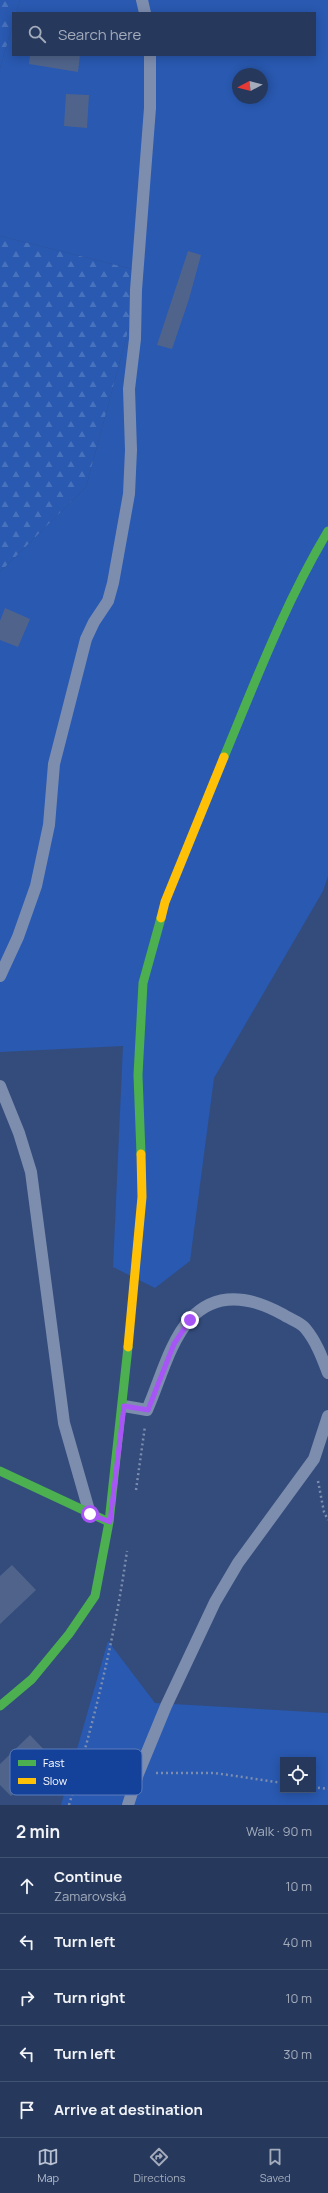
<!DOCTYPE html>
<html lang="en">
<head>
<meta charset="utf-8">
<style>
  body { margin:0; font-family:Manrope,sans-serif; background:#2e4063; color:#f1f3f6 }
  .controls { position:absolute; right:12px; bottom:12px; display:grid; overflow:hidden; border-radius:0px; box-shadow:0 2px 10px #0003 }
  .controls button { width:36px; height:36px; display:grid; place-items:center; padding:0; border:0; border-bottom:1px solid #425372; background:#26395d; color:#f1f3f6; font:20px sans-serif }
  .compass { position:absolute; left:232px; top:68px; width:36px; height:36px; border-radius:50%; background:#26395d; box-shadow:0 2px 10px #0003; rotate:263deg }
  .stop { position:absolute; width:12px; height:12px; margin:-9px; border:3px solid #a855f7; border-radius:50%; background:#fff }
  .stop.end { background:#a855f7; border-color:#fff; box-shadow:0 1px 4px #0008 }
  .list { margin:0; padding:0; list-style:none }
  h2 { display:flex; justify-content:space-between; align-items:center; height:52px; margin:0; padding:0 16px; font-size:17px }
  h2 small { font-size:13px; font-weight:400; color:#a4acbc }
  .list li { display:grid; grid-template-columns:26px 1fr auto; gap:12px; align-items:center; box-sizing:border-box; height:56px; padding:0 16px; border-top:1px solid #425372 }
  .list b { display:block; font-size:15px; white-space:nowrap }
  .list p { margin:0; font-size:13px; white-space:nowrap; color:#a4acbc }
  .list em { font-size:13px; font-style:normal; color:#a4acbc }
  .icon { flex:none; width:22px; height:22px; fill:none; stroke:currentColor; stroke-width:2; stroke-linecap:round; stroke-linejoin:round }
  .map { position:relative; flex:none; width:328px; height:1805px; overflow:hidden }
  .search { position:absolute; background:#26395d; box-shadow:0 2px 10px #0003; left:12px; right:12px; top:12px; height:44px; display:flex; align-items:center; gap:10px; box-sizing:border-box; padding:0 14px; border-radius:0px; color:#a4acbc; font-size:15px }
  .sheet { height:332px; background:#26395d }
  nav { display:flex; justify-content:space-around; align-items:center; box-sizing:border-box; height:56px; border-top:1px solid #425372; background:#26395d; font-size:11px; color:#a4acbc }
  nav a { display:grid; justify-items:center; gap:2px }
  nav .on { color:#b8c0d1 }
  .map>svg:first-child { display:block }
  .green { fill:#2959b1; fill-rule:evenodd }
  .forest { fill:url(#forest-firs) }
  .building { fill:#50648b }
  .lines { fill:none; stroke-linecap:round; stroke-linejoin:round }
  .path { stroke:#7d8dae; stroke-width:2.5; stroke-dasharray:2 3; stroke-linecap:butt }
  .lane { stroke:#7d8dae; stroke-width:12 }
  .fast { stroke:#4caf50; stroke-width:9 }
  .slow { stroke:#ffc107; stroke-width:9 }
  .route { stroke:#a855f7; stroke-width:5 }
  .key { fill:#14429b; stroke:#5a7bb9; stroke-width:1 }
  .key-label { font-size:11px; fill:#fff }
</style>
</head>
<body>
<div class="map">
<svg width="328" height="1805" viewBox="0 0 328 1805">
  <defs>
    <pattern id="forest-firs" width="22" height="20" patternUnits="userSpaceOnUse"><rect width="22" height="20" fill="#2959b1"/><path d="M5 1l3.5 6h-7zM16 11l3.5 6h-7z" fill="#4972bd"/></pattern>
  </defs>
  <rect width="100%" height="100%" fill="#334c7c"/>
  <path class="green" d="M20,0H328V876L323,891L214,1078L190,1261L155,1288L113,1267L123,1046L0,1052V572L86,487L144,272L0,236V68L13,24V55H315V13H16ZM238,74H262V98H238Z
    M108,1641L155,1703L328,1713V1805H61ZM283,1760H313V1790H283Z"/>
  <path class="forest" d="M0,0H20L16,13H13V24L0,68Z
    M0,236L144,272L86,487L0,572Z"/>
  <path class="building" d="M30,55H80L78,72L29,64Z
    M66,94L89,95L87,128L64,126Z
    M188,251L201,255L189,299L172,349L157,345Z
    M5,608L30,619L18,647L0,640V621Z
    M12,1565L36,1590L0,1624V1576Z
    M30,1735L51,1757L43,1765L46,1768L22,1791L19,1788L11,1796L0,1785V1764Z"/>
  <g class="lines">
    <path class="path" d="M318,1481L324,1512L328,1520
      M136,1490L145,1426
      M156,1773H215L283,1783
      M313,1787L328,1789
      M69,1805C94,1721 115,1637 127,1551"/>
    <path class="lane" d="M142,0L145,13
      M0,976L18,937L36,886L49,825L54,764L86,639L94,622L108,601L113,583L129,494L131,450L129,389L135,339L136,290L150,108V55
      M0,1086L19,1133L31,1172L64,1423L90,1514
      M124,1406L147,1410C160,1381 169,1343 190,1319C217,1290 252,1297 284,1315C290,1319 300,1322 305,1328C316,1341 322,1357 328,1373
      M128,1805L138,1774L166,1706L215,1602L238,1563L314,1459L328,1416"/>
    <path class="fast" d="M224,757C256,680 285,603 328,531
      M141,1154L138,1075L143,983L161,918
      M0,1471L109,1522
      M0,1706L32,1679L69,1634L95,1596L109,1522L128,1347"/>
    <path class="slow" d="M161,918L165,902L224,757
      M128,1347L142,1197L141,1154"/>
  </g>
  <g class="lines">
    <path class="route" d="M90,1514L110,1522L124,1406L148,1410L174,1344L190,1320"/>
  </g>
  <rect x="10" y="1749" width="132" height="46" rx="6" class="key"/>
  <rect x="18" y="1760" width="18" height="6" fill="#4caf50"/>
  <rect x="18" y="1778" width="18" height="6" fill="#ffc107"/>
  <g class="key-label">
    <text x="43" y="1767">Fast</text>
    <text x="43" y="1785">Slow</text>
  </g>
</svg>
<div class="controls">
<button><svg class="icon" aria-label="locate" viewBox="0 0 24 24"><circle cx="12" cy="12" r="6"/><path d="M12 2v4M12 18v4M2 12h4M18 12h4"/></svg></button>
</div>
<svg class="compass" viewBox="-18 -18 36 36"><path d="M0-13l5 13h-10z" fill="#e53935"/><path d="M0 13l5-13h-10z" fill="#a4acbc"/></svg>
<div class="stop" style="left:90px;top:1514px"></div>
<div class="stop end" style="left:190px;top:1320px"></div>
<div class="search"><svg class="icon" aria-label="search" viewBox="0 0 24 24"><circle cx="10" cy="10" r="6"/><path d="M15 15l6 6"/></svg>Search here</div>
</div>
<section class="sheet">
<h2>2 min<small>Walk · 90 m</small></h2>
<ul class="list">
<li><svg class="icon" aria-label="ahead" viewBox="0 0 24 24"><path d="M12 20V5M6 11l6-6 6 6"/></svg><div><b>Continue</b><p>Zamarovská</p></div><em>10 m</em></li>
<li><svg class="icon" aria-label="left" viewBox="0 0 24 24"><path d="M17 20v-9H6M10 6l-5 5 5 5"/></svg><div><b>Turn left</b></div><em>40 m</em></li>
<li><svg class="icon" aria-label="right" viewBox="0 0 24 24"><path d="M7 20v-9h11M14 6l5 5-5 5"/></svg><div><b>Turn right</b></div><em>10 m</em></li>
<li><svg class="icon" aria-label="left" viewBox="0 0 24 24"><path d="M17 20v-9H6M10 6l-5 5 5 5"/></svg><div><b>Turn left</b></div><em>30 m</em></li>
<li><svg class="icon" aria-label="arrive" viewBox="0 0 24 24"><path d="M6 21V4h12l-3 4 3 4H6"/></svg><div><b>Arrive at destination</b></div></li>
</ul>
</section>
<nav>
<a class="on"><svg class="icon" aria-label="map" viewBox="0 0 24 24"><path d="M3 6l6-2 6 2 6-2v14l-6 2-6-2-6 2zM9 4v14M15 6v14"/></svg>Map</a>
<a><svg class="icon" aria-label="directions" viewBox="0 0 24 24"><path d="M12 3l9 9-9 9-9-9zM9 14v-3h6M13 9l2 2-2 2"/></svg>Directions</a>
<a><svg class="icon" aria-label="saved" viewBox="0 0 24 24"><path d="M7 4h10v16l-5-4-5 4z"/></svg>Saved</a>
</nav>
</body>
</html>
